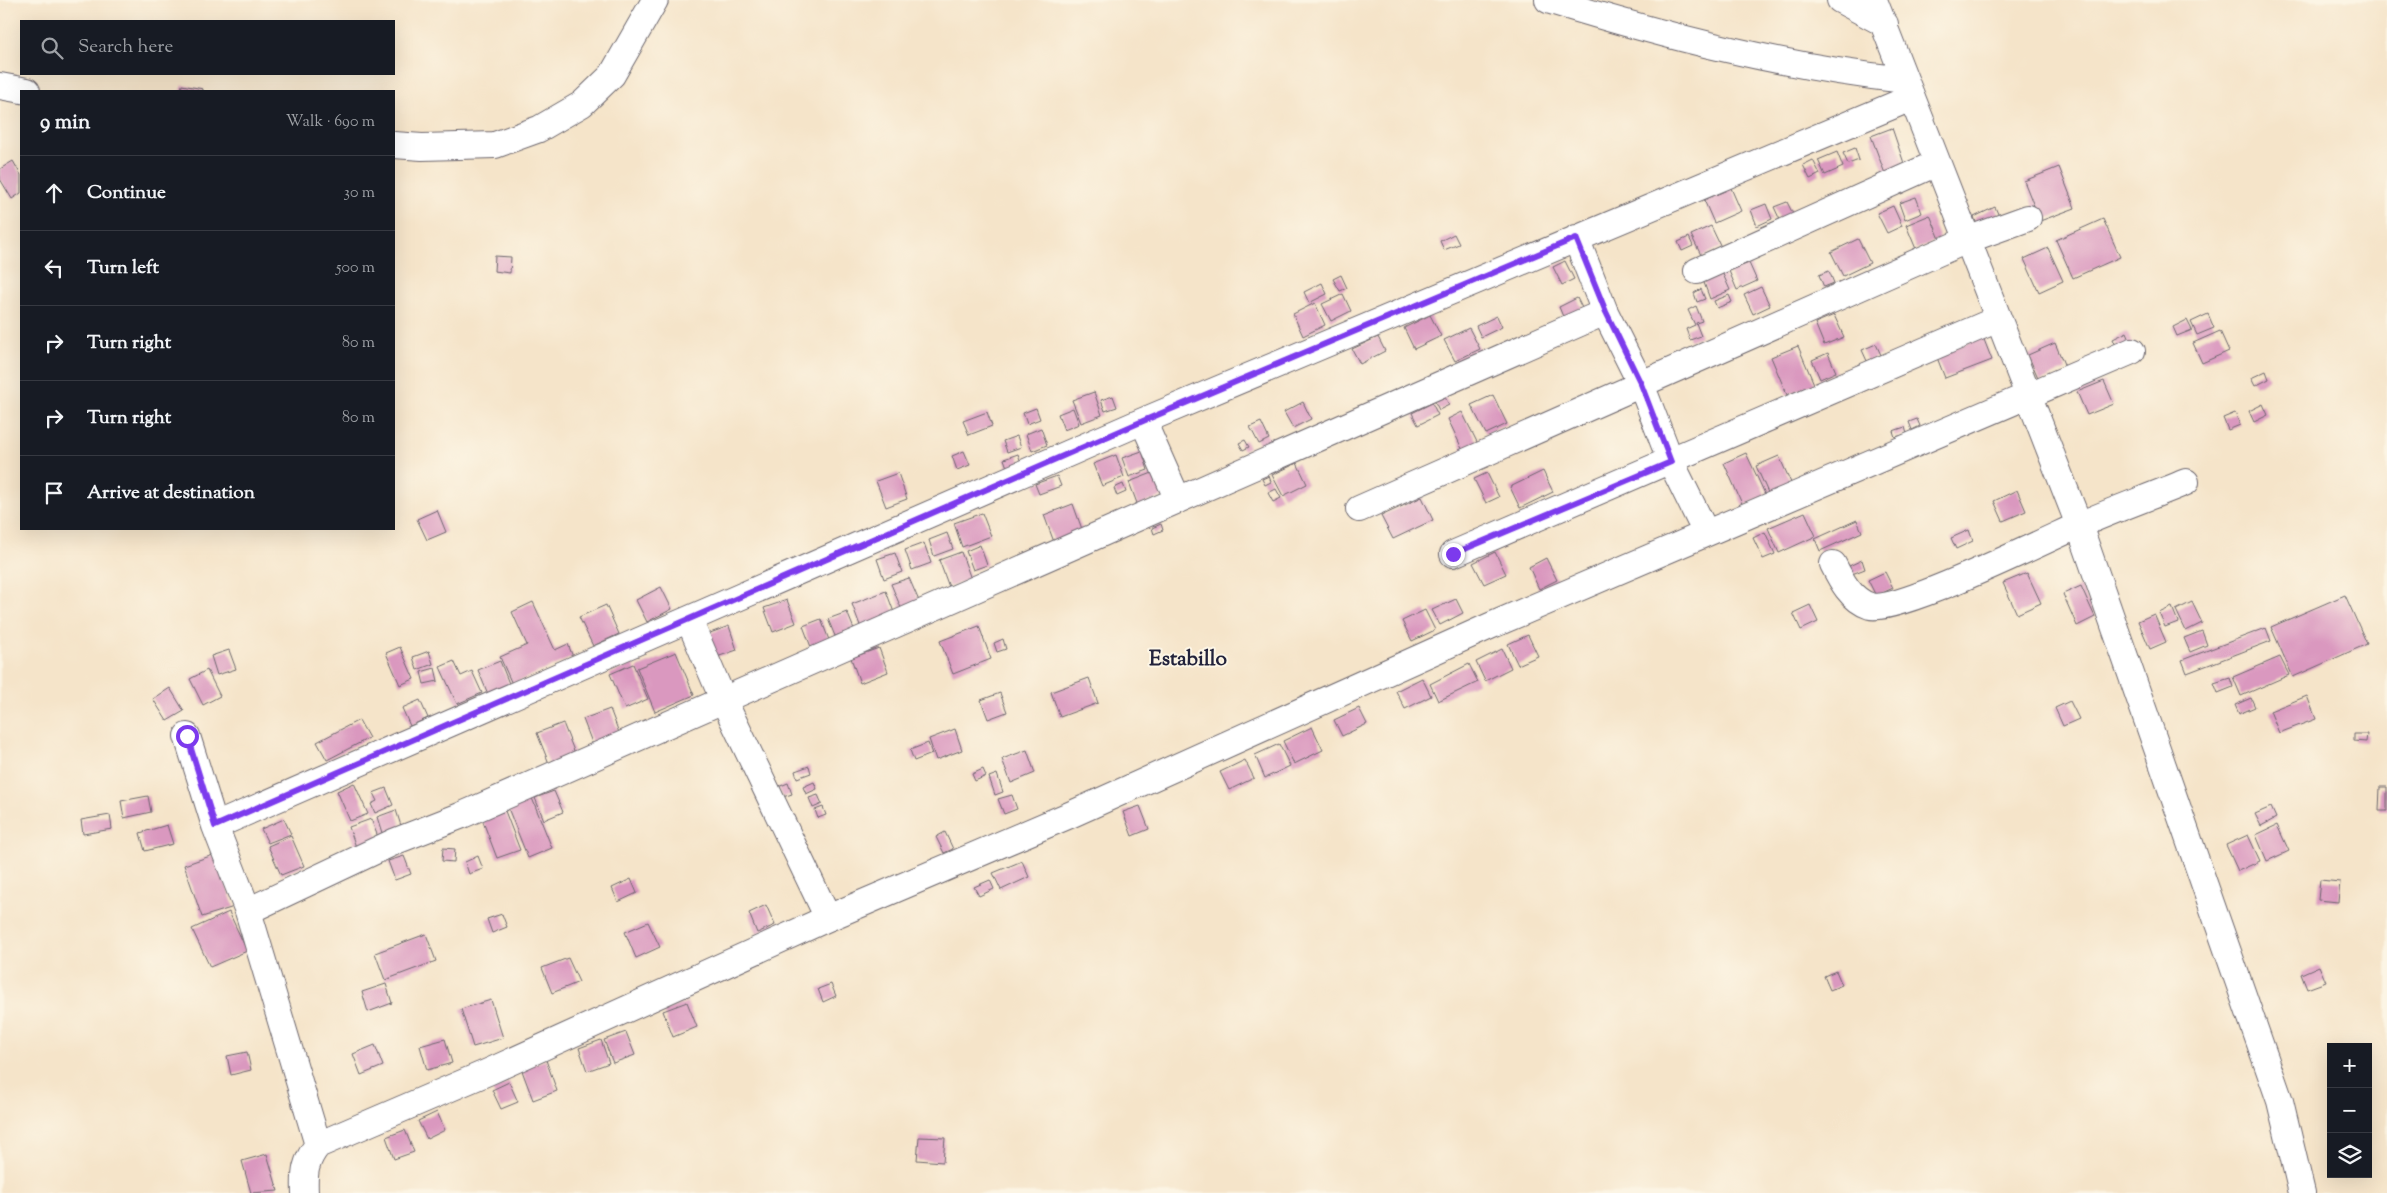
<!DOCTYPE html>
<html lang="en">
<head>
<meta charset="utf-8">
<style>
  body { margin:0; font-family:"Sorts Mill Goudy",serif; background:#242831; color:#f1f3f6 }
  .controls { position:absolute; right:15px; bottom:15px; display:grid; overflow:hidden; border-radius:0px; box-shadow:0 5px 20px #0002 }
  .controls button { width:45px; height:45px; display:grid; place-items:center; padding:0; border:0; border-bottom:1px solid #363941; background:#171b24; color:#f1f3f6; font:25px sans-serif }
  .stop { position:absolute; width:15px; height:15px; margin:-11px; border:4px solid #7c3aed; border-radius:50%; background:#fff }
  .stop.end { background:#7c3aed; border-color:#fff; box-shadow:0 1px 5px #0008 }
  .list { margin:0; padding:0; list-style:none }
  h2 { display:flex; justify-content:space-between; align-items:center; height:65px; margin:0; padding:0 20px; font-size:21px }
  h2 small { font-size:16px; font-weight:400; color:#9ea1a6 }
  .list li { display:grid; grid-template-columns:32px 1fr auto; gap:15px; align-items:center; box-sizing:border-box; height:75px; padding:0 20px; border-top:1px solid #363941 }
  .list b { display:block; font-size:19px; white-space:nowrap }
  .list em { font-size:16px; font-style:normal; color:#9ea1a6 }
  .icon { flex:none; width:28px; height:28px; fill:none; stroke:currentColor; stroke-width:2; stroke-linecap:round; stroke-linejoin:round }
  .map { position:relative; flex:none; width:2387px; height:1193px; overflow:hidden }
  .search { position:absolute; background:#171b24; box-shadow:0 5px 20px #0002; left:20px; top:20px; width:375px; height:55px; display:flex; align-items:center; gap:12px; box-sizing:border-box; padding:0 18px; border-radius:0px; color:#9ea1a6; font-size:19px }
  .panel { position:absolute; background:#171b24; box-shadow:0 5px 20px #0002; left:20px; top:90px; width:375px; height:440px; border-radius:0px }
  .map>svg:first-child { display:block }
  .building { fill:#da98bf }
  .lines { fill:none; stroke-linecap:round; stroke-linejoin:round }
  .minor-casing { stroke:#6c666d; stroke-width:28 }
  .minor { stroke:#fff; stroke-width:26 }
  .route { stroke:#7c3aed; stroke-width:6 }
  .labels { text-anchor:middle; stroke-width:4; stroke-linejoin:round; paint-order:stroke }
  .neighbourhood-label { font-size:21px; font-weight:bold; fill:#22223b; stroke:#fcf5e5 }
</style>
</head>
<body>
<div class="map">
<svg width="2387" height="1193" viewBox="0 0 2387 1193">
  <rect width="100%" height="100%" fill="#fcf5e5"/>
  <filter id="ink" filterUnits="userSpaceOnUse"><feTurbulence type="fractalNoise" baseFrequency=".02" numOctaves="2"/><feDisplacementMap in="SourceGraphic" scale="10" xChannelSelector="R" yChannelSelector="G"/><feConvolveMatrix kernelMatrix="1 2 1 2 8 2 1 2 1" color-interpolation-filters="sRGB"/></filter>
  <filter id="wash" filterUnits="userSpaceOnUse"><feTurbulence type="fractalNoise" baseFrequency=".0096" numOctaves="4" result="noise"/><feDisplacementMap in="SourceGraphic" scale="20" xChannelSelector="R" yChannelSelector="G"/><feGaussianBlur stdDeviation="1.12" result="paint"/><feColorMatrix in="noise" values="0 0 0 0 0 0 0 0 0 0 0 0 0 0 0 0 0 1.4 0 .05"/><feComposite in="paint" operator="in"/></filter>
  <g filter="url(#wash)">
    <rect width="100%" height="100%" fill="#f5e4c9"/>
    <g id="blocks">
      <path class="building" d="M182,85L203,89V91H181Z
        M1892,128L1907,172L1887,179L1871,136Z
        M1855,148L1859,160L1848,164L1843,153Z
        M1837,152L1843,167L1825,175L1818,160Z
        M1813,160L1820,174L1810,179L1803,165Z
        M13,161L21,175V193L12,199L0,179V169Z
        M2059,167L2075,208L2040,221L2024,181Z
        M1731,188L1741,211L1714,223L1704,200Z
        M1916,197L1922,213L1905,220L1899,203Z
        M1787,202L1793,214L1780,220L1774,207Z
        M1766,204L1772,219L1757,226L1751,210Z
        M1893,206L1902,226L1887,233L1877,213Z
        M1995,207L2002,223L1980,232L1974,217Z
        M1930,215L1940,239L1916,249L1906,225Z
        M2103,219L2120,257L2073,278L2056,240Z
        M1711,226L1721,247L1702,257L1691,235Z
        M1454,234L1459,244L1444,250L1440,241Z
        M1689,237L1693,246L1682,251L1678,242Z
        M1858,239L1870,263L1843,276L1831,252Z
        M2048,248L2063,281L2039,292L2024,259Z
        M495,256L511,257L510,273L494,271Z
        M1565,261L1574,279L1562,285L1553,267Z
        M1749,263L1757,281L1737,290L1729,271Z
        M1829,271L1834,283L1824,287L1819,275Z
        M1722,272L1730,290L1710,299L1703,280Z
        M1341,275L1347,288L1340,291L1333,279Z
        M1322,283L1327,294L1309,303L1304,292Z
        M1761,287L1770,306L1753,314L1744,295Z
        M1701,289L1705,299L1697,302L1694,293Z
        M1343,294L1351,311L1331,321L1322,304Z
        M1729,295L1732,302L1717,308L1714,301Z
        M1577,298L1583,310L1564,319L1559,307Z
        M1315,303L1325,325L1303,336L1293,314Z
        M1696,306L1702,321L1696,323L1701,336L1690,340L1686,329L1695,325L1688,310Z
        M2208,314L2214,328L2197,335L2191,322Z
        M1430,315L1441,336L1414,349L1404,328Z
        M1834,315L1844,337L1824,345L1815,323Z
        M1497,316L1502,327L1481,337L1476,326Z
        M2187,320L2192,330L2177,336L2173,327Z
        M1469,328L1480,349L1455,361L1444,340Z
        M2220,331L2229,351L2202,363L2193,343Z
        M2127,332L2132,344L2118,350L2113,339Z
        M1378,337L1385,351L1360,364L1352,349Z
        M1983,337L1992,360L1945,378L1936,355Z
        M2055,343L2066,369L2040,382L2028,355Z
        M1876,344L1881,355L1867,361L1862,350Z
        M1798,346L1814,384L1787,395L1771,357Z
        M1828,353L1836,372L1820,379L1812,360Z
        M2266,371L2269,379L2255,386L2251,378Z
        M2104,381L2114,404L2087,415L2077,392Z
        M1094,392L1102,415L1081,423L1072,400Z
        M1444,395L1449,405L1439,410L1434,400Z
        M1493,395L1507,424L1486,434L1471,405Z
        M1113,396L1117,407L1105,411L1101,400Z
        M1303,402L1311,419L1293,428L1284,412Z
        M1432,403L1438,415L1418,425L1412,413Z
        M2263,404L2268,415L2254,422L2249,411Z
        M1036,408L1040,419L1027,424L1023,413Z
        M1073,408L1079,424L1064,430L1058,414Z
        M987,412L992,426L969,435L963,421Z
        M1462,412L1479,446L1464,453L1448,419Z
        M2235,413L2240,425L2228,430L2223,418Z
        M1917,419L1920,426L1912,430L1909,422Z
        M1261,422L1269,439L1259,444L1250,427Z
        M1905,427L1907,434L1895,437L1893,431Z
        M1041,428L1047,445L1032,451L1026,434Z
        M1017,436L1021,447L1007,452L1003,441Z
        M1245,440L1249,447L1243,450L1239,443Z
        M964,451L970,465L957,470L952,456Z
        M1142,451L1148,470L1129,477L1122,458Z
        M1746,453L1766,496L1743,506L1724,463Z
        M1018,454L1022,465L1008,470L1004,459Z
        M1116,455L1124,477L1102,486L1093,464Z
        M1779,456L1792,485L1769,495L1756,466Z
        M1297,463L1307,484L1283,496L1272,475Z
        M1543,471L1553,492L1520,508L1510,487Z
        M1155,472L1164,496L1138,506L1129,482Z
        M898,473L907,499L886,507L876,481Z
        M1487,473L1499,497L1486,503L1474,479Z
        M1057,476L1061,486L1039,494L1035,484Z
        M1269,476L1271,482L1265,485L1262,479Z
        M1123,484L1126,492L1117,496L1114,488Z
        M1276,489L1281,498L1273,502L1268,493Z
        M2017,490L2026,511L2003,521L1994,501Z
        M1422,497L1433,520L1393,539L1381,516Z
        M1073,504L1083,532L1054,542L1044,515Z
        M437,510L446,532L427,540L417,519Z
        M1805,512L1816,536L1779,553L1768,528Z
        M982,513L991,536L962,547L954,523Z
        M1857,520L1862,532L1820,551L1815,539Z
        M1161,524L1163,530L1154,534L1152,528Z
        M1969,530L1973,541L1956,549L1951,538Z
        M1765,532L1775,554L1763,559L1753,538Z
        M947,533L953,549L934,556L929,540Z
        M924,543L931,563L912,570L905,550Z
        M980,545L987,565L973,570L966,551Z
        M961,552L971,579L949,587L939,560Z
        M1495,552L1506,574L1484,584L1473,563Z
        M895,553L902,572L884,579L877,559Z
        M1546,558L1557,580L1539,589L1529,567Z
        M1862,560L1865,569L1852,574L1849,566Z
        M1885,572L1893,588L1876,596L1868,580Z
        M2027,573L2041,603L2017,614L2003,583Z
        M909,578L919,601L901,608L891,584Z
        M2081,586L2095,617L2077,626L2063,594Z
        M661,587L672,609L647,622L636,600Z
        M886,591L895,615L861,628L852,604Z
        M2345,595L2367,644L2293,677L2271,627Z
        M1456,599L1463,613L1440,625L1432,610Z
        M787,600L796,623L773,632L764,608Z
        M533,602L555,650L568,644L573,657L512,684L500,657L527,645L512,612Z
        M2192,602L2202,623L2186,631L2176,610Z
        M606,605L619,634L593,646L579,617Z
        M1810,605L1818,622L1801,630L1793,613Z
        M2172,607L2178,622L2165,627L2159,613Z
        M1425,610L1435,630L1412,641L1402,621Z
        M847,612L854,629L835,636L828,619Z
        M2154,614L2166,642L2150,649L2138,621Z
        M821,619L829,640L811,647L803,626Z
        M729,626L737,650L711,659L702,636Z
        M979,626L991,659L953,674L940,641Z
        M2266,628L2271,641L2187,673L2182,660Z
        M2202,631L2207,645L2190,652L2184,638Z
        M1528,635L1538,656L1518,665L1508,644Z
        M1003,639L1006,649L997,652L994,643Z
        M400,647L414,679L400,685L386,653Z
        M879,648L888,672L860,683L851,658Z
        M1502,649L1511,668L1485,681L1476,662Z
        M229,650L236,669L217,675L211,656Z
        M429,651L433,664L417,670L413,657Z
        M676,652L694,695L655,712L637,668Z
        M2280,657L2289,675L2241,696L2233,677Z
        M454,661L461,676L472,671L482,693L457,704L440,667Z
        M500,661L510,686L488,694L478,670Z
        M633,664L648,699L625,709L610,674Z
        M1469,664L1478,682L1438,701L1430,684Z
        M435,668L438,681L424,684L421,672Z
        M207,670L220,696L203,705L190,679Z
        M1089,678L1098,703L1060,717L1051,692Z
        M1422,678L1431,696L1405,709L1396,691Z
        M2230,678L2233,687L2218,693L2214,683Z
        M170,688L184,711L167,721L153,699Z
        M1000,693L1007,712L988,719L981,700Z
        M2307,696L2316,719L2279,733L2270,711Z
        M2251,698L2255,707L2239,714L2235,705Z
        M420,700L428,718L410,726L402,708Z
        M2070,701L2079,719L2063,726L2055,708Z
        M1359,708L1367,724L1342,736L1334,720Z
        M610,709L621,738L594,748L583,719Z
        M359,720L369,738L327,760L317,742Z
        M563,723L576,756L550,766L537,733Z
        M1312,727L1323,750L1294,764L1283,741Z
        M955,729L962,750L936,760L929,739Z
        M2354,734H2367L2366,742L2354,741Z
        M928,743L932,754L914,761L910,750Z
        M1279,744L1290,766L1265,778L1255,755Z
        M1027,750L1035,773L1011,783L1002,759Z
        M1245,760L1254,778L1229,790L1220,772Z
        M809,766L811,773L797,778L795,771Z
        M983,769L986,776L975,781L972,774Z
        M997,774L1003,792L995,795L989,777Z
        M814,782L817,789L806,794L803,787Z
        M354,783L368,814L350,821L337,791Z
        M788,783L792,794L783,797L778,787Z
        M2380,787H2387V811H2379Z
        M386,788L393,805L375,813L371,804L377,801L373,793Z
        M554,791L563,812L544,820L535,798Z
        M818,795L822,804L813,808L809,798Z
        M1012,795L1017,809L1004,814L998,799Z
        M148,796L151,812L124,818L121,801Z
        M532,798L552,848L528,858L508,808Z
        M1140,806L1149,829L1132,836L1123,812Z
        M823,807L826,815L818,818L815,810Z
        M2271,807L2276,818L2261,826L2255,814Z
        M396,810L402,829L383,836L377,817Z
        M505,811L520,850L497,858L482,819Z
        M110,815L112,829L83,834L81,820Z
        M284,819L291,834L268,843L261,829Z
        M371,819L380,842L357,850L349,827Z
        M167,825L173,844L145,851L140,833Z
        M2277,825L2289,851L2267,861L2256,835Z
        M945,832L953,849L944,853L936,837Z
        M2248,835L2260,861L2238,871L2226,845Z
        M291,836L304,866L281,875L268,846Z
        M443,848L455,849L454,862L442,861Z
        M216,854L234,907L202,917L184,865Z
        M404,856L411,874L395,880L388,861Z
        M478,856L483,869L469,874L465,862Z
        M1022,861L1029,877L1001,890L993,873Z
        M631,879L637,893L618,902L612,888Z
        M990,880L994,889L979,896L974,887Z
        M2320,880L2340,882L2338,902L2318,900Z
        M766,905L775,925L757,933L749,913Z
        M229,912L247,951L210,967L192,929Z
        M502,914L507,927L492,933L487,919Z
        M648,922L660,947L636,958L625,932Z
        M426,934L436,961L385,980L375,953Z
        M568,958L579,982L552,993L542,968Z
        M2319,966L2326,982L2307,989L2301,974Z
        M1836,971L1842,985L1830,990L1824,976Z
        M386,984L392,1003L368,1012L362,992Z
        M831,984L836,996L823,1002L818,989Z
        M491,1000L503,1038L473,1047L461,1009Z
        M687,1002L697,1027L673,1037L663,1011Z
        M626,1032L635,1055L613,1063L604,1040Z
        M445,1039L452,1063L427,1070L420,1046Z
        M601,1040L609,1063L587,1071L579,1048Z
        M375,1045L383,1066L361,1075L353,1054Z
        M247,1052L251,1070L231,1075L227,1056Z
        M546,1060L557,1091L533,1100L521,1068Z
        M509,1082L518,1102L501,1109L492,1090Z
        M437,1112L445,1130L427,1139L418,1121Z
        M405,1130L414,1152L394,1159L386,1137Z
        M919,1137L945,1138L943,1162L917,1160Z
        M267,1154L278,1191L251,1193L242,1161Z"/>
    </g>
  </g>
  <g filter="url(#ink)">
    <use href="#blocks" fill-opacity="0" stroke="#6c666d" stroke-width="1"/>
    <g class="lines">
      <defs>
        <path id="minor" d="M1548,0C1665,36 1784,67 1905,80
          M1840,0L1885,24
          M1874,0L2079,525L2280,1101L2302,1193
          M0,86L27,91
          M394,145L422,147L495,145L539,129L582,104L612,75L655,0
          M1576,238L1605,312L1641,384L1671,462L1706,533
          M1697,271L1937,163
          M1143,421L1178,500
          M1359,509L1967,240L2028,218
          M1453,554L1998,319
          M1833,564C1841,580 1851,600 1870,606C1897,613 2044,541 2077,526C2113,510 2150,497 2186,482
          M689,620L723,699L828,918
          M187,736L215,826L248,911L318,1145L488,1072L828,918L1072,814L1490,626L2132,351
          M215,826L1143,421L1911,98
          M248,911L396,841L460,816L1605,312
          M305,1193C304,1173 305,1161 318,1145"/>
      </defs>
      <use href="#minor" class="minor-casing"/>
      <use href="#minor" class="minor"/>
    </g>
  </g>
  <g class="lines" filter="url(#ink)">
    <path class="route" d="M187,736L215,826L1143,421L1576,238L1606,312L1641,384L1671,462L1453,554"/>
  </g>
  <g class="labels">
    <g class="neighbourhood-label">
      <text x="1188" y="665">Estabillo</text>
    </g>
  </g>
</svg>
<div class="controls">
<button>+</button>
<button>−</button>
<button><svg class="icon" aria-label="layers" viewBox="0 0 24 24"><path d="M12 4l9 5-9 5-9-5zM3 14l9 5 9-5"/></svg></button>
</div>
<div class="stop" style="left:187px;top:736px"></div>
<div class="stop end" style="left:1453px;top:554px"></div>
<div class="search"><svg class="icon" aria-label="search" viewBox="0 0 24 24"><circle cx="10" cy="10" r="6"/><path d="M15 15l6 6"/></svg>Search here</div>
<section class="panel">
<h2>9 min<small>Walk · 690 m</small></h2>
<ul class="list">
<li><svg class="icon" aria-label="ahead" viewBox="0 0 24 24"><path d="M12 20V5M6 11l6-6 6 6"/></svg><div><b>Continue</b></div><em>30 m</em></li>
<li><svg class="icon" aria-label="left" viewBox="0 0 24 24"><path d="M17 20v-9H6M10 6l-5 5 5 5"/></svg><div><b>Turn left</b></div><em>500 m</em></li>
<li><svg class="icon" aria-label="right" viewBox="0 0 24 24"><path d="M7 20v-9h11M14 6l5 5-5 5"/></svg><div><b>Turn right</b></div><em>80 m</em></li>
<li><svg class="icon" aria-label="right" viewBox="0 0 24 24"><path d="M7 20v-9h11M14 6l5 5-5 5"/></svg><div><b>Turn right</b></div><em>80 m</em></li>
<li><svg class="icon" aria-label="arrive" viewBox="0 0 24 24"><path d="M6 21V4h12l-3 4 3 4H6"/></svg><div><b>Arrive at destination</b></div></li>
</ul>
</section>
</div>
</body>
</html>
